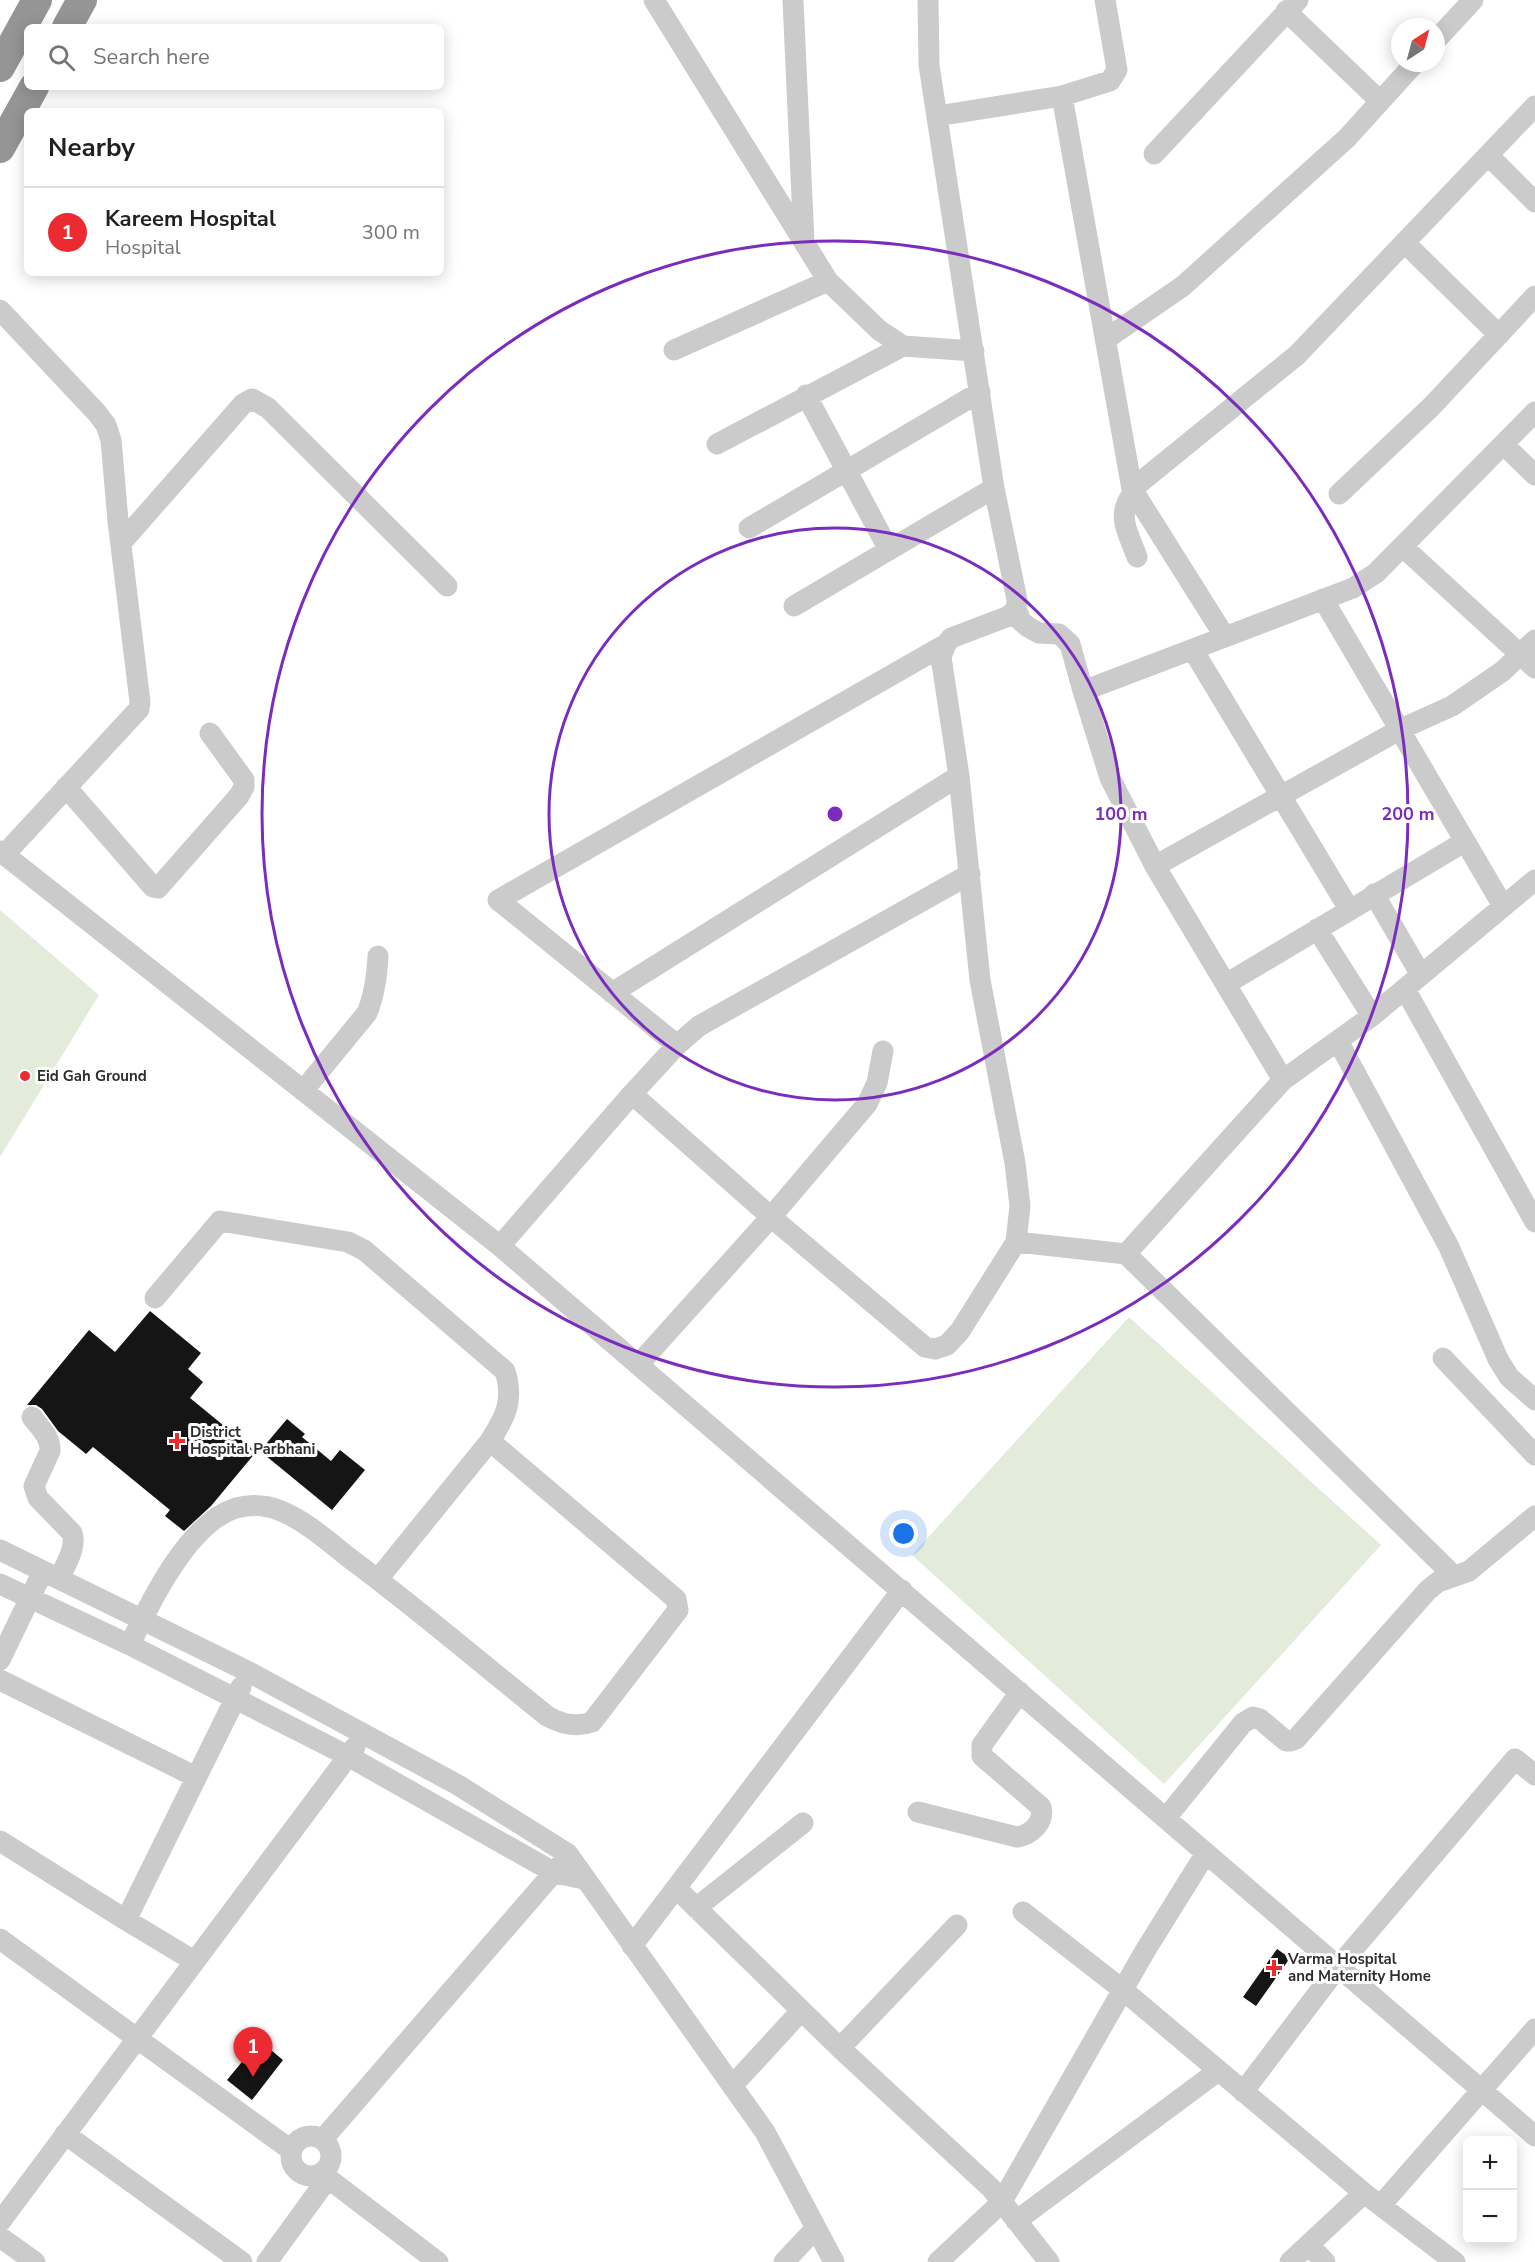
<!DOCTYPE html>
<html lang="en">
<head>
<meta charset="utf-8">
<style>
  body { margin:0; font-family:"Nunito Sans",sans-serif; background:#f2f2f2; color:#202124 }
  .controls { position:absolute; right:18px; bottom:18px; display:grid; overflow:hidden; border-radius:9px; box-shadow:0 3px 15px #0003 }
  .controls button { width:54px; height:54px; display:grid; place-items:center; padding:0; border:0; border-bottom:2px solid #e0e0e0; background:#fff; color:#202124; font:30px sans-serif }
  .compass { position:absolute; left:1391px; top:18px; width:54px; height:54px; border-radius:50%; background:#fff; box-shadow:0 3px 15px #0003; rotate:36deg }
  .you { position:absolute; left:904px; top:1534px; width:21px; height:21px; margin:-15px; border:4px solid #fff; border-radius:50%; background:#1a73e8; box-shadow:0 0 0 9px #1a73e833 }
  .badge { display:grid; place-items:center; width:39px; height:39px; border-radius:50%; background:#eb2a32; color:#fff; font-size:20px; font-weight:700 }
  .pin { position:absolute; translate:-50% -50px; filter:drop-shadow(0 2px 3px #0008) }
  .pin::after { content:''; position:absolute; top:32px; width:21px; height:18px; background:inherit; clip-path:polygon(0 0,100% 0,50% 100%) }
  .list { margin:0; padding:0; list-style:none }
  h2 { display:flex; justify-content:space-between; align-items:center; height:78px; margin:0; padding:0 24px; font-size:26px }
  h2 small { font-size:20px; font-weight:400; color:#757577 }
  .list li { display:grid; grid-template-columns:39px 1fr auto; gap:18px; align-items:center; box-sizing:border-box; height:90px; padding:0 24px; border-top:2px solid #e0e0e0 }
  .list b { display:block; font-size:22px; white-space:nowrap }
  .list p { margin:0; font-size:20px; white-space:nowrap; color:#757577 }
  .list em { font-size:20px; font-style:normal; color:#757577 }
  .icon { flex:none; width:33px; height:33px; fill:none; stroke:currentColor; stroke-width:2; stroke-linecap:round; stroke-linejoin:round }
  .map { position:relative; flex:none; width:1535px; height:2262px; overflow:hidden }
  .search { position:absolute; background:#fff; box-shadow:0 3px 15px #0003; left:24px; top:24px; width:420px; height:66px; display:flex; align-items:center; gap:15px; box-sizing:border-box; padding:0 21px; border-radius:9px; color:#757577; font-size:22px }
  .panel { position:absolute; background:#fff; box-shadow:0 3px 15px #0003; left:24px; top:108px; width:420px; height:168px; border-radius:9px }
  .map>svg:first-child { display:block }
  .green { fill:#e3ecdb }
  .building { fill:#151515 }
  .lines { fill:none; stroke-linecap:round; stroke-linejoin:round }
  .minor { stroke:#cbcbcb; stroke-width:21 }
  .highway { stroke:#959595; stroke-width:30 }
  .ring { fill:none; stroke:#7b2cbf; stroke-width:3 }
  .poi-dot { fill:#eb2a32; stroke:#fff; stroke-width:2 }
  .labels { text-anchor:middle; stroke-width:6; stroke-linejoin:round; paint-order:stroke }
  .poi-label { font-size:15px; font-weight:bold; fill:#2e2e2e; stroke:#fff; text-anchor:start }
  .centre { fill:#7b2cbf; stroke:#fff; stroke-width:3 }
  .ring-label { font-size:18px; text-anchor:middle; font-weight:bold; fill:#7b2cbf; stroke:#fff; stroke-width:6; stroke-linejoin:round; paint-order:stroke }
</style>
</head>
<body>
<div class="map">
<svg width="1535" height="2262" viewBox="0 0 1535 2262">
  <rect width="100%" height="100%" fill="#fff"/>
  <path class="green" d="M0,910L99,995L0,1157Z
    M1129,1317L1381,1545L1164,1784L912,1555Z"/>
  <path class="building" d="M150,1311L201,1353L188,1369L203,1382L190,1398L256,1452L211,1506L184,1531L165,1516L170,1510L93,1447L86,1454L58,1431L42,1409L36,1405H27L89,1330L115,1352Z
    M287,1419L305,1434L302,1437L331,1461L340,1450L365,1470L332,1510L260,1451Z
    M1277,1949L1290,1958L1256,2006L1243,1997Z
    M266,2046L283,2060L252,2100L227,2080L246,2057L253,2062Z"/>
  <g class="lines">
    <path class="minor" d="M654,0L828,281L879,330L903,346L974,351
      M793,0L804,242
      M1286,11L1380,101
      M1436,40L1473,0
      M1062,96L1110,81L1117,70L1105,0
      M937,116L1062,96L1132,489L1297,355L1535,106
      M1154,154L1298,0
      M1489,156L1535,202
      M1405,243L1499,335
      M0,310L97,413L106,425L111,440L118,521L140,702L139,709L4,855
      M1106,339L1183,286L1347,138L1415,63
      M674,350L828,281
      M806,395L889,550
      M717,444L903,346
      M1504,445L1535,475
      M1132,489L1225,637
      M1134,492C1115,515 1128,532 1137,557
      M1339,494L1431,407L1535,296
      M749,528L980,392
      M121,543L243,404L252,399L268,408L447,586
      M1403,547L1535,668
      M1323,599L1503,906
      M794,606L994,488
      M1016,609L1021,621L1028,627L1039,633L1059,634L1070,644L1083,691L1110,778L1155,866L1283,1080
      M1193,650L1349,909
      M1083,691L1353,588L1376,573L1535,412
      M66,787L153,887L158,888L239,796L244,787V780L210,733
      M0,851L500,1246L1535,2136
      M1155,866L1401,729L1452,706L1503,671L1535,640
      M1374,894L1421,975
      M1317,929L1372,1016
      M1226,984L1464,842
      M1405,989L1535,1222
      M612,993L959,776
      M1338,1041L1449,1247L1498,1359L1509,1377L1535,1400
      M677,1045L498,900L946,644
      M883,1051L877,1083L867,1104L771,1217L632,1094L677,1045L699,1026L970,874
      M303,1091L367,1013C375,994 377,976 378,956
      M1016,1242L1126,1254L1283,1080L1372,1016L1535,880
      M500,1246L632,1094
      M1126,1254L1454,1576
      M155,1298L220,1221L348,1242L364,1250L505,1371C514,1400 506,1416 490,1441L378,1579
      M1443,1358L1535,1455
      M638,1365L771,1217L925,1347L935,1349L947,1345L960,1331L1016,1242L1020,1206L1015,1163L980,980L959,776L941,657L946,644L951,638L1009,616L1016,609L1017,600L994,488L929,65L928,0
      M32,1417C40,1428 51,1437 50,1451L34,1486L38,1498L72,1533C77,1548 65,1565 59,1579
      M0,1550L249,1672L458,1785L568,1854L765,2132L834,2262
      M0,1584L130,1645L348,1756L555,1873L584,1879
      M130,1645C150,1602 189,1522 236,1508C251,1504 267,1505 281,1511C306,1521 330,1543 352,1560C418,1609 482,1664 547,1716C561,1724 576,1728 592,1722L678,1610L676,1599L490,1441
      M0,1660L43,1571
      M0,1680L196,1777
      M918,1812L1017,1837C1031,1835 1045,1822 1041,1807L982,1756V1745L1020,1692
      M1166,1818L1243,1723L1253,1717L1260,1719L1286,1741H1290L1296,1739L1428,1590L1438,1582L1469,1571L1535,1516
      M0,1841L126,1920
      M676,1888L840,2048L991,2188L1049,2262
      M696,1908L803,1823
      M1023,1912L1123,1990L1364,2193L1455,2262
      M0,1939L291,2150
      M632,1946L902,1590
      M194,1961L126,1920L241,1687
      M840,2048L957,1925
      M732,2086L801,2011
      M1243,2092L1338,1967L1515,1759L1535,1775
      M65,2134L242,2262
      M291 2156a20 20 0 1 1 40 0a20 20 0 1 1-40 0Z
      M323,2139L562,1863
      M321,2173L438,2262
      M1381,2205L1535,2029
      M1016,2221L1218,2071
      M0,2222L355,1747
      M0,2237L35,2262
      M1309,2245L1325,2262
      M267,2262L328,2178
      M784,2262L816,2228
      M938,2262L1001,2203L1145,1951L1206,1853
      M1290,2262L1364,2193"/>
    <path class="highway" d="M67,27L82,0
      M0,67L37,0
      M0,148L34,87"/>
  </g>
  <g class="ring">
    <circle cx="835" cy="814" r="286"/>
    <circle cx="835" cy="814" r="573"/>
  </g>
  <g class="poi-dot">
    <circle cx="25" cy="1076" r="6"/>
    <path d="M174 1432h6v6h6v6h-6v6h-6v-6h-6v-6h6z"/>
    <path d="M1271 1959h6v6h6v6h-6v6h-6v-6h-6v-6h6z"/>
  </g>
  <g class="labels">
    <g class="poi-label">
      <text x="37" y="1081">Eid Gah Ground</text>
      <text x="190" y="1437">District<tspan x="190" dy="17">Hospital Parbhani</tspan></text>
      <text x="1288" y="1964">Varma Hospital<tspan x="1288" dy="17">and Maternity Home</tspan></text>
    </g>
  </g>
  <circle cx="835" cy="814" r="9" class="centre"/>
  <g class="ring-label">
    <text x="1121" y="820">100 m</text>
    <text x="1408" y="820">200 m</text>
  </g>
</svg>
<div class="controls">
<button>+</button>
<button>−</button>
</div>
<svg class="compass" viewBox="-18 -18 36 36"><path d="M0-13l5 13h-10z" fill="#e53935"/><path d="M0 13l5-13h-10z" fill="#757577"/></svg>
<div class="you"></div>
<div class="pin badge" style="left:253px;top:2077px">1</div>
<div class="search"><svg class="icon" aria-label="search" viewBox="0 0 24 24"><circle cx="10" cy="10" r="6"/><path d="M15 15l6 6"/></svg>Search here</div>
<section class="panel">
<h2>Nearby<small></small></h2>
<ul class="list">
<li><span class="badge">1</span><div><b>Kareem Hospital</b><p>Hospital</p></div><em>300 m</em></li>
</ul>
</section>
</div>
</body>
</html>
